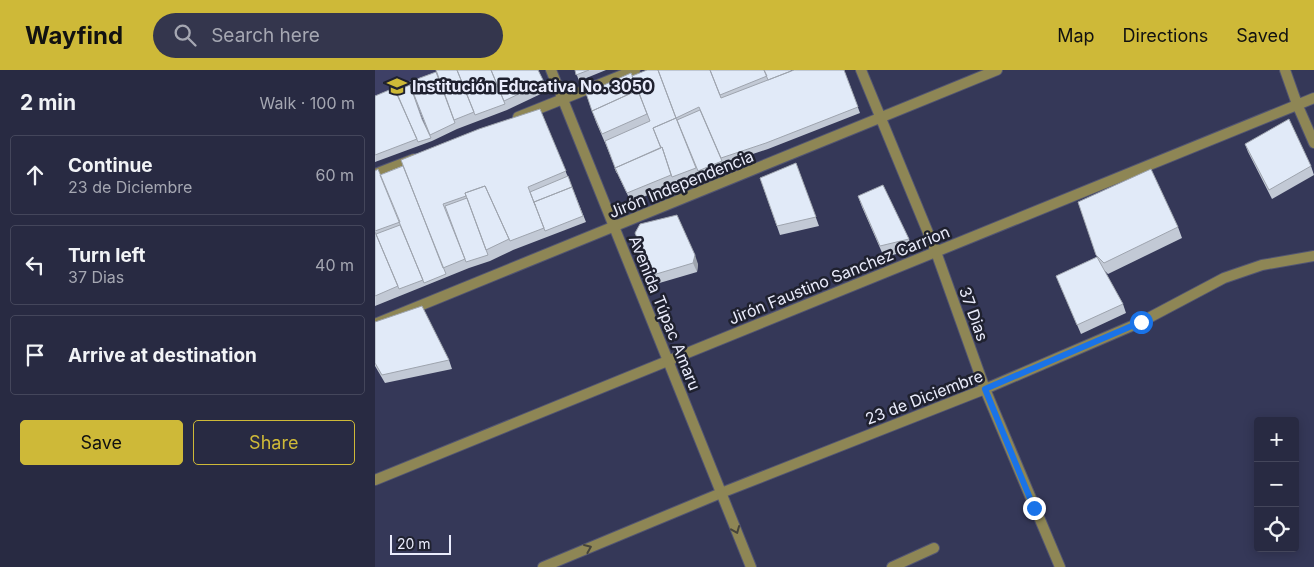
<!DOCTYPE html>
<html lang="en">
<head>
<meta charset="utf-8">
<style>
  body { margin:0; font-family:Inter,sans-serif; background:#34364d; color:#f1f3f6 }
  .controls { position:absolute; right:15px; bottom:15px; display:grid; overflow:hidden; border-radius:5px; box-shadow:0 2px 12px #0003 }
  .controls button { width:45px; height:45px; display:grid; place-items:center; padding:0; border:0; border-bottom:1px solid #44465b; background:#282a42; color:#f1f3f6; font:25px sans-serif }
  .scale { position:absolute; left:15px; bottom:12px; width:61px; box-sizing:border-box; padding-left:5px; border:2px solid #eaecfc; border-top:0; font-size:14px; line-height:18px; white-space:nowrap; color:#eaecfc; -webkit-text-stroke:4px #1f212f; paint-order:stroke }
  .stop { position:absolute; width:15px; height:15px; margin:-11px; border:4px solid #1a73e8; border-radius:50%; background:#fff }
  .stop.end { background:#1a73e8; border-color:#fff; box-shadow:0 1px 5px #0008 }
  .list { margin:0; padding:0; list-style:none }
  h2 { display:flex; justify-content:space-between; align-items:center; height:65px; margin:0; padding:0 20px; font-size:21px }
  h2 small { font-size:16px; font-weight:400; color:#a5a7b2 }
  .list li { display:grid; grid-template-columns:32px 1fr auto; gap:15px; align-items:center; box-sizing:border-box; height:80px; margin:0 10px 10px; padding:0 10px; border:1px solid #44465b; border-radius:5px }
  .list b { display:block; font-size:19px; white-space:nowrap }
  .list p { margin:0; font-size:16px; white-space:nowrap; color:#a5a7b2 }
  .list em { font-size:16px; font-style:normal; color:#a5a7b2 }
  .actions { display:flex; gap:10px; padding:15px 20px }
  .actions a { flex:1; padding:11px 0; border:1px solid #ceb938; border-radius:5px; text-align:center; font-size:18px; color:#ceb938 }
  .actions .main { background:#ceb938; color:#111 }
  .icon { flex:none; width:28px; height:28px; fill:none; stroke:currentColor; stroke-width:2; stroke-linecap:round; stroke-linejoin:round }
  .map { position:relative; flex:none; width:939px; height:497px; overflow:hidden }
  header { display:flex; align-items:center; gap:30px; box-sizing:border-box; height:70px; padding:0 25px; background:#ceb938; color:#111 }
  header strong { font-size:24px }
  nav { display:flex; gap:28px; margin-inline-start:auto; font-size:18px }
  .search { width:350px; height:45px; background:#34364d; display:flex; align-items:center; gap:12px; box-sizing:border-box; padding:0 18px; border-radius:28px; color:#a5a7b2; font-size:19px }
  main { display:flex }
  aside { flex:1; background:#282a42 }
  .map>svg:first-child { display:block }
  .built { fill:#3e4066 }
  .lines { fill:none; stroke-linecap:round; stroke-linejoin:round }
  .minor-casing { stroke:#525572; stroke-width:12 }
  .tertiary-casing { stroke:#525572; stroke-width:12 }
  .minor { stroke:#8e8655; stroke-width:10 }
  .tertiary { stroke:#8e8655; stroke-width:10 }
  .wall { fill:#c2c9d5; fill-rule:evenodd }
  .shaded-wall { fill:#9ea4ae }
  .building { fill:#e1eaf8; stroke:#9ea4ae }
  .oneway { stroke:#46443c }
  .route { stroke:#1a73e8; stroke-width:6 }
  .labels { text-anchor:middle; stroke-width:5; stroke-linejoin:round; paint-order:stroke }
  .poi-label { font-size:16px; font-weight:bold; fill:#eaecfc; stroke:#1f212f; text-anchor:start }
  .street-label { font-size:16px; fill:#eaecfc; stroke:#1f212f }
</style>
</head>
<body>
<header>
<strong>Wayfind</strong>
<div class="search"><svg class="icon" aria-label="search" viewBox="0 0 24 24"><circle cx="10" cy="10" r="6"/><path d="M15 15l6 6"/></svg>Search here</div>
<nav><a>Map</a><a>Directions</a><a>Saved</a></nav>
</header>
<main>
<aside>
<h2>2 min<small>Walk · 100 m</small></h2>
<ul class="list">
<li><svg class="icon" aria-label="ahead" viewBox="0 0 24 24"><path d="M12 20V5M6 11l6-6 6 6"/></svg><div><b>Continue</b><p>23 de Diciembre</p></div><em>60 m</em></li>
<li><svg class="icon" aria-label="left" viewBox="0 0 24 24"><path d="M17 20v-9H6M10 6l-5 5 5 5"/></svg><div><b>Turn left</b><p>37 Dias</p></div><em>40 m</em></li>
<li><svg class="icon" aria-label="arrive" viewBox="0 0 24 24"><path d="M6 21V4h12l-3 4 3 4H6"/></svg><div><b>Arrive at destination</b></div></li>
</ul>
<div class="actions"><a class="main">Save</a><a>Share</a></div>
</aside>
<div class="map">
<svg width="939" height="497" viewBox="0 0 939 497">
  <rect width="100%" height="100%" fill="#353858"/>
  <path class="built" d="M0,0H83L0,33Z"/>
  <g class="lines">
    <defs>
      <path id="minor" d="M486,0L561,182L610,319L685,497
        M910,0L922,34L939,73
        M143,47L260,0
        M0,104L39,89
        M0,254L622,0
        M0,410L939,28
        M168,497L346,423L610,319L766,252L849,208L887,195L939,186
        M517,497L559,478"/>
      <path id="tertiary" d="M176,0L376,497"/>
    </defs>
    <use href="#minor" class="minor-casing"/>
    <use href="#tertiary" class="tertiary-casing"/>
    <use href="#minor" class="minor"/>
    <use href="#tertiary" class="tertiary"/>
  </g>
  <path class="wall" d="M61,0H163L172,21L132,40L82,59L57,71L0,92V26L19,18L21,21L35,15L34,12L61,2ZM36,19L55,67L47,50Z
    M200,0H231L204,11Z
    M469,0L485,43L393,79L348,94L256,132L244,107L231,75L221,52L211,23L257,6L416,1Z
    M165,39L197,117L211,152L138,180L115,191L94,198L0,236V101L5,105Z
    M870,74L936,96L939,105L897,129L873,82Z
    M421,93L444,156L405,165L385,108Z
    M483,126L534,169L538,180L509,187L487,137Z
    M703,132L803,157L807,168L733,204L729,200L748,234L751,243L706,264L681,206L722,187Z
    M260,163L323,194L322,202L281,214Z
    M0,252L74,290L77,299L10,313L0,296Z"/>
  <path class="shaded-wall" d="M320,185L323,194L322,202L318,193Z"/>
  <path class="building" d="M61,0H82L99,42L79,50Z
    M82,0H116L130,34L100,45Z
    M116,0H163L169,12L129,31Z
    M200,0H214L201,5Z
    M272,0H283L301,48L278,58L286,78L240,98L242,103L230,71L275,51L257,6Z
    M283,0H335L346,28L419,0H469L483,37L391,73L346,88L324,37L301,48L321,98L297,107L287,77L286,78L278,58L301,48Z
    M335,0H389L392,6L345,25Z
    M389,0H416V1L393,10Z
    M61,2L80,53L55,65L34,12Z
    M256,3L263,20L217,41L211,23Z
    M35,15L47,49L56,68L43,72L21,21Z
    M19,18L42,69L0,85V26Z
    M263,20L272,44L227,64L217,41Z
    M165,39L191,101L153,117L169,158L135,171L110,116L90,123L91,126L68,134L90,189L68,198L26,90L104,59Z
    M325,40L347,91L323,101L302,50Z
    M914,49L936,96L894,120L870,74Z
    M287,77L296,105L252,123L240,98Z
    M421,93L441,147L402,156L385,108Z
    M28,96L71,204L49,213L5,105Z
    M3,99L25,152L0,161V101Z
    M776,99L803,157L729,193L721,185L703,132Z
    M193,106L197,117L159,132L160,135L155,122Z
    M508,115L534,169L505,176L483,126Z
    M110,116L134,169L111,180L90,123Z
    M197,117L208,146L170,161L159,132Z
    M92,128L113,185L91,192L70,136Z
    M302,145L320,185L318,193L278,205L260,163L265,154Z
    M25,155L48,210L24,219L1,164Z
    M0,162L23,216L0,226Z
    M722,187L748,234L702,255L681,206Z
    M47,236L74,290L7,305L0,293V252Z"/>
  <defs><path id="oneway-chevron" d="M-2-3.5L2.5 0L-2 3.5" fill="none" stroke-width="1.6" stroke-linecap="round" stroke-linejoin="round" transform="scale(1.25)"/></defs>
  <g class="oneway">
    <use href="#oneway-chevron" transform="translate(361 460) rotate(68)"/>
    <use href="#oneway-chevron" transform="translate(213 478) rotate(-23)"/>
  </g>
  <g class="lines">
    <path class="route" d="M659,438L610,319L766,252"/>
  </g>
  <defs>
    <symbol id="school-bare" viewBox="-9 -9 18 18"><path d="M0-5L7-2L0 1L-7-2ZM-4 1L0 2.5L4 1V4Q0 6-4 4Z" fill="#ceb938" stroke="#1f212f" stroke-width="2.5" paint-order="stroke"/></symbol>
  </defs>
  <g fill-rule="evenodd">
    <use href="#school-bare" x="8" y="2" width="28" height="28"/>
  </g>
  <g class="labels">
    <g class="poi-label">
      <text x="37" y="22">Institución Educativa No. 3050</text>
    </g>
    <g class="street-label">
      <text transform="translate(306 114) rotate(-22)" y="6">Jirón Independencia</text>
      <text transform="translate(464 205) rotate(-22)" y="6">Jirón Faustino Sanchez Carrion</text>
      <text transform="translate(290 243) rotate(68)" y="6">Avenida Túpac Amaru</text>
      <text transform="translate(599 244) rotate(70)" y="6">37 Dias</text>
      <text transform="translate(549 327) rotate(-21)" y="6">23 de Diciembre</text>
    </g>
  </g>
</svg>
<div class="controls">
<button>+</button>
<button>−</button>
<button><svg class="icon" aria-label="locate" viewBox="0 0 24 24"><circle cx="12" cy="12" r="6"/><path d="M12 2v4M12 18v4M2 12h4M18 12h4"/></svg></button>
</div>
<div class="scale">20 m</div>
<div class="stop" style="left:766px;top:252px"></div>
<div class="stop end" style="left:659px;top:438px"></div>
</div>
</main>
</body>
</html>
